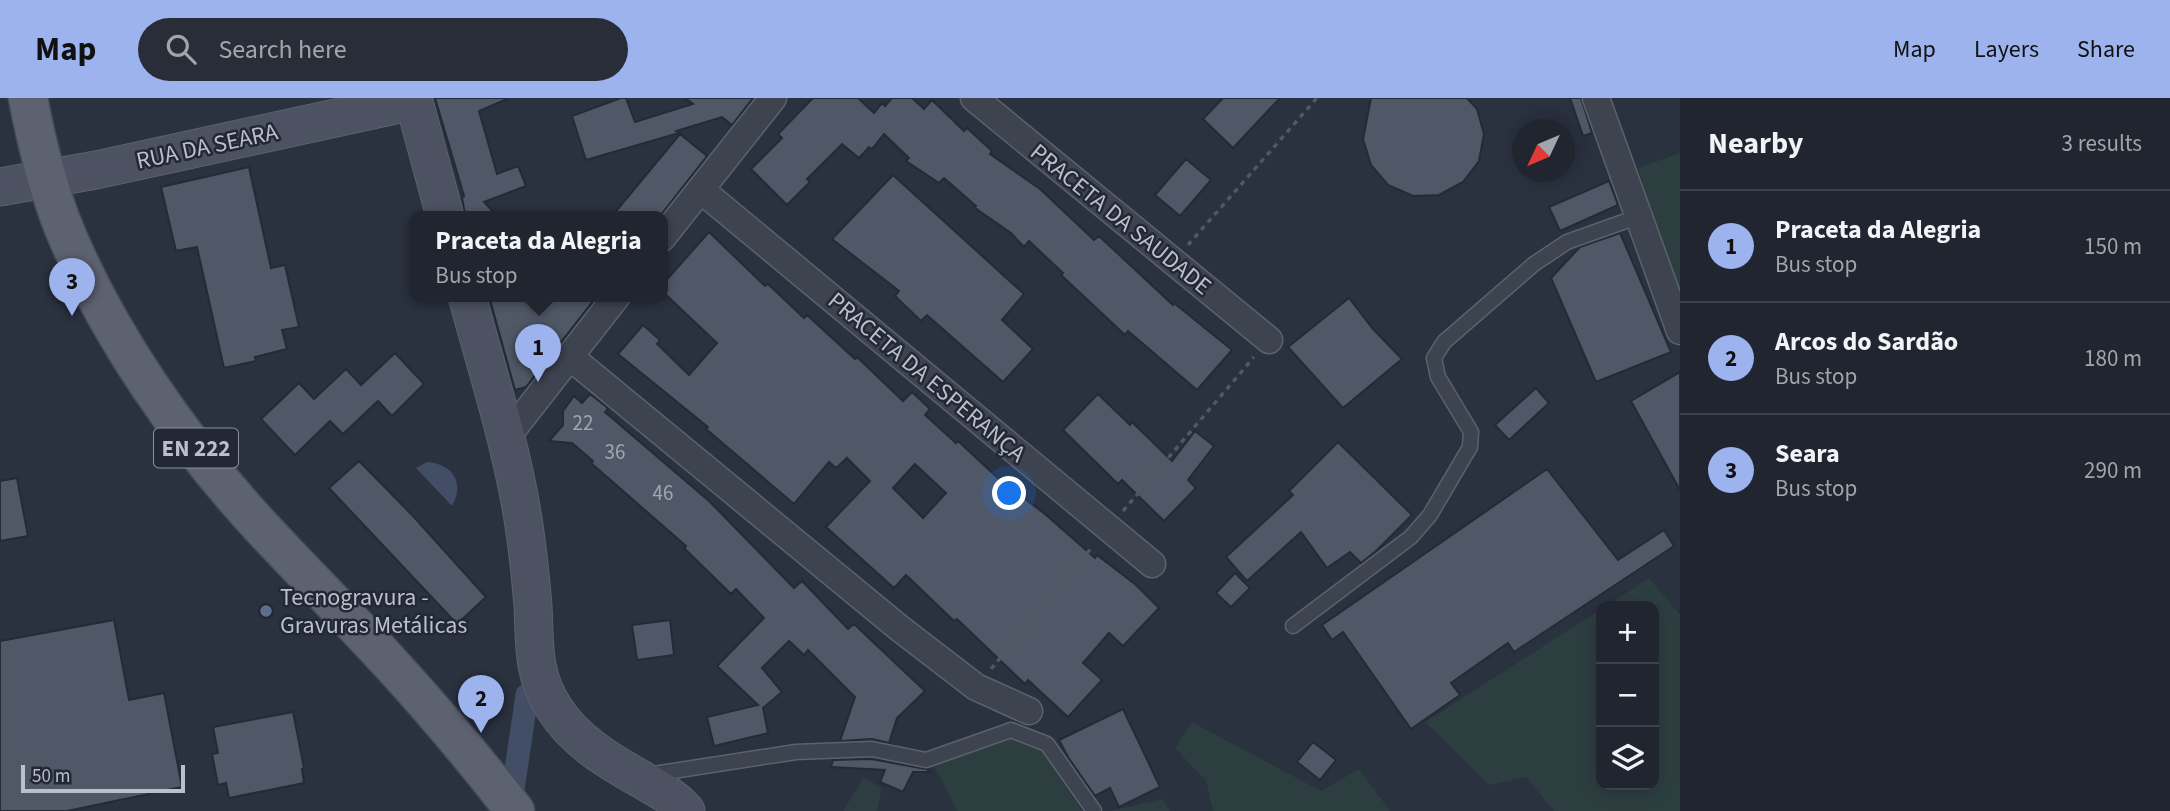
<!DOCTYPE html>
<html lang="en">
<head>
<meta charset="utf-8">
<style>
  body { margin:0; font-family:"Source Sans 3",sans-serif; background:#282d37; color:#f1f3f6 }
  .controls { position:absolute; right:21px; bottom:21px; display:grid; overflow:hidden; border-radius:14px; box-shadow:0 4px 18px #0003 }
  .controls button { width:63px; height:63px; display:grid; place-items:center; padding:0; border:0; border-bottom:2px solid #3d424b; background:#20252f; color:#f1f3f6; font:35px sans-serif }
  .compass { position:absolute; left:1512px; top:21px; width:63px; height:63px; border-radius:50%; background:#20252f; box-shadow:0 4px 18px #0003; rotate:226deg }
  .scale { position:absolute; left:21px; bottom:18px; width:164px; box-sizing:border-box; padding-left:7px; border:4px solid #babfca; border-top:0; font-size:19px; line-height:24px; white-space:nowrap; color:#babfca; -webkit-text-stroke:5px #222835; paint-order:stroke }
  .you { position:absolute; left:1010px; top:396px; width:24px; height:24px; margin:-18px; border:5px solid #fff; border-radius:50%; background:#1a73e8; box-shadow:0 0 0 10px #1a73e833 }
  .badge { display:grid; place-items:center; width:46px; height:46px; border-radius:50%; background:#9db3ed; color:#111; font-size:23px; font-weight:700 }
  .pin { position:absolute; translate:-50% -58px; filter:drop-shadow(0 2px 4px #0008) }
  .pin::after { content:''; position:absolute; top:37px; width:24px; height:21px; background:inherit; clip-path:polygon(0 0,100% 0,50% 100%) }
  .popup { position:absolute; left:409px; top:113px; width:259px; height:91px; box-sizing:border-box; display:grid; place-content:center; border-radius:14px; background:#20252f; filter:drop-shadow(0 2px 5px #0005); font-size:23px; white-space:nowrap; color:#a2a5aa }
  .popup b { font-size:26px; color:#f1f3f6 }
  .popup::after { content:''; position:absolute; left:50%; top:100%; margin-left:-14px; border:14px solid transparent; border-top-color:#20252f }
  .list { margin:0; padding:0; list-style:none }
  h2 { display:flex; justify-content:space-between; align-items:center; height:91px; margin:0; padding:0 28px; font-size:30px }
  h2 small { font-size:23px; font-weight:400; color:#a2a5aa }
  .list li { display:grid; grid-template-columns:46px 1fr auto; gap:21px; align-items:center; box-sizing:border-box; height:112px; padding:0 28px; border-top:2px solid #3d424b }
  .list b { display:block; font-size:26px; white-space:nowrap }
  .list p { margin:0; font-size:23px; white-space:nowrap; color:#a2a5aa }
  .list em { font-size:23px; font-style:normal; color:#a2a5aa }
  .icon { flex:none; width:38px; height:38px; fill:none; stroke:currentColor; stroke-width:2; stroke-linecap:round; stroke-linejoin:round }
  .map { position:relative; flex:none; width:1680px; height:713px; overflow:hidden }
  header { display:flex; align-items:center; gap:42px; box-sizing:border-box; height:98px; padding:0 35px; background:#9db3ed; color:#111 }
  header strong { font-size:33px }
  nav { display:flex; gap:38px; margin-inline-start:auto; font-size:24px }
  .search { width:490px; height:63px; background:#282d37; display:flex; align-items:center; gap:18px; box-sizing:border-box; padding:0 24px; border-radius:38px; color:#a2a5aa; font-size:26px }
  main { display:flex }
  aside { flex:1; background:#20252f }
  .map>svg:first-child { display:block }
  .green { fill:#2d3e41 }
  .water { fill:#424d66 }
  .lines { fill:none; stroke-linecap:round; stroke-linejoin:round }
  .canal { stroke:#424d66; stroke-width:23 }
  .building { fill:#505868; stroke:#242a37; stroke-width:2; fill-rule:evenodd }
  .lane-casing { stroke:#5b616d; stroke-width:17 }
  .street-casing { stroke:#5b616d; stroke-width:29 }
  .secondary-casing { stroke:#5b616d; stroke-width:39 }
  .primary-casing { stroke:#474c59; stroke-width:41 }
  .path { stroke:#4c5b5f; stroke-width:3.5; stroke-dasharray:5 5; stroke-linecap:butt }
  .lane { stroke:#3e4350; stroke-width:14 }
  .street { stroke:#3e4350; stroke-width:26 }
  .secondary { stroke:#4c5262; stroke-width:37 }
  .primary { stroke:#5c626f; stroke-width:38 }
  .service-dot { fill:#5c6f8a; stroke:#222835; stroke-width:2.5 }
  .labels { text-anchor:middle; stroke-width:5; stroke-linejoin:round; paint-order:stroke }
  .number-label { font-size:21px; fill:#a0a5b2 }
  .shield { fill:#222835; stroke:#8c929d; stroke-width:2 }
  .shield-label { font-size:23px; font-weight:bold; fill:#babfca }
  .street-label { font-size:24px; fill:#babfca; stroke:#222835 }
  .poi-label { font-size:24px; fill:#babfca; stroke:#222835; text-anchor:start }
</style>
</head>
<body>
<header>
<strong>Map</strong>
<div class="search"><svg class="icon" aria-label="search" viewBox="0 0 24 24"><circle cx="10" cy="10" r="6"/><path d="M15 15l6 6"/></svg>Search here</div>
<nav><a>Map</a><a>Layers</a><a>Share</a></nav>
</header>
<main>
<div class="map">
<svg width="1680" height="713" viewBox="0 0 1680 713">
  <rect width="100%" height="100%" fill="#2a313f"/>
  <path class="green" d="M1680,55V200L1674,189L1638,70Z
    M1649,480L1680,517V713H1554L1526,679L1489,687L1425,624L1601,511V687H1654V508H1606Z
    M1192,624L1321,693L1359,671L1390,713H1213L1206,683L1175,650Z
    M1014,640L1043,653L1082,713H957L933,666Z
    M864,679L882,691L877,713H843Z
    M1162,701L1170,713H1111Z"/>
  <path class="water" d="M427,364C453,366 465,385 452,408L416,370Z"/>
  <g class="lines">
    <path class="canal" d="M510,712L527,597"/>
  </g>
  <path class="building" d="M435,0H509L479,13L497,76L518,68L526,88L484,104L497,118H465L462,99L464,98Z
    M621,0H626L635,24L693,6L685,0H753L732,27L722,19L676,33L679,35L586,62L572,18Z
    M813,0H858L874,15L882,5L885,8L892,0H912L924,11L932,2L964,33L967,30L992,53L990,56L1040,91L1094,142L1099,138L1173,207L1174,205L1232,252L1197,292L1128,233L1125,237L1061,177L1063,175L1029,143L1024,149L1011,135L975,110L976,108L944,80L939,85L906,63L909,60L884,36L872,51L869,49L859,60L842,46L807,81L810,84L787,107L751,71L782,40L778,36Z
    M1223,0H1280L1233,50L1203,21Z
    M1371,0H1467L1477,11L1484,36L1479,63L1463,84L1439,97L1413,98L1388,87L1371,67L1363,41Z
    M1570,0H1581L1592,35L1583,38Z
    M680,36L707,58L660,118H612Z
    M1186,61L1211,82L1180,118L1155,97Z
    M249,69L271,170L285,167L299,229L282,232L287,251L255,259L256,263L224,270L197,149L176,153L161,89Z
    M893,77L1024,196L1002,222L1033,251L1003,284L927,217L921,223L895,198L899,193L832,141Z
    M1609,83L1618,107L1560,133L1549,109Z
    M709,134L765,188L768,186L804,220L807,217L855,261L857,259L903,303L912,294L930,311L925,317L956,345L958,343L1000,382L1045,416L1095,460L1097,457L1136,487L1159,510L1123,548L1109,535L1083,565L1102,582L1068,619L1028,582L1025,586L957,521L954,523L906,477L894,490L826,429L870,383L847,360L836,370L829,364L794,406L706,331L708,329L618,256L643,227L660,242L657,246L689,277L717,245L662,193V187ZM915,366L946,395L923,420L893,390Z
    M1620,135L1671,254L1596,284L1551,180L1580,149Z
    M489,198H531L541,210L550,198H586L593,203L526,289L515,292Z
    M1349,200L1373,231L1402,261L1343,310L1288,249Z
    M395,255L424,286L392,318L378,303L343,336L330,323L295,357L261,321L299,285L314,301L346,271L361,287Z
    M1680,274V392L1631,303Z
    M1536,290L1549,305L1509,342L1495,327Z
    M590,296L608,310L605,314L709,403L794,490L802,483L848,531L854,526L925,593L897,620L889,645L872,641L840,643L855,599L808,552L804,557L789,543L762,570L782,594L763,610L768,635L714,648L707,619L758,607L717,568L764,520L736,491L731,496L684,450L686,448L591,365L593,363L572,345L549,343L563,327V313L574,298L582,305Z
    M1098,296L1130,327L1132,324L1172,363L1195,333L1214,348L1188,382L1196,390L1164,423L1122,382L1118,386L1063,332Z
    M1338,344L1412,417L1376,453L1361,465L1350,454L1327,470L1301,434L1247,483L1226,459L1293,397L1289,393Z
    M359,363L413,418L486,499L457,526L329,390Z
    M1547,371L1618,462L1664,432L1674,448L1514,554L1508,545L1451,585L1460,597L1411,631L1343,534L1332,542L1322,527Z
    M17,380L28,438L0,443V383Z
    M1235,475L1250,490L1231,509L1216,495Z
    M114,522L129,602L164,595L182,689L67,713H0V543Z
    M670,522L674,557L637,562L632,527Z
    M1123,611L1160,689L1119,709L1110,690L1095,698L1068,659L1059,642Z
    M293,614L304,670L302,671L304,685L229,700L226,685L218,687L212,656L218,655L213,629Z
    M1313,644L1336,662L1320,682L1297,664Z
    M871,661L926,671L931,674H913L903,694L880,684L885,672L831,669L833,662Z"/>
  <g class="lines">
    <defs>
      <path id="lane" d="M1293,528L1411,439L1430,417L1470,349L1471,334L1438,279L1434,260L1444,244L1534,166L1567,144L1637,119
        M647,677L796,654L872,651L926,662L1011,632L1047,646L1094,713"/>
      <path id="street" d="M974,0L1269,242
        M1596,0L1680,233
        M701,92L1152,466
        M662,140L773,0
        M569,258L898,529L976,589L1029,613
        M506,340L617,198"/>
      <path id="secondary" d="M413,0L445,118
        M0,89L96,72L414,3
        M467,198C485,265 506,330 519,398C526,434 530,472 533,508C535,547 532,576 554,610C574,642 607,662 639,680C656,690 673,698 686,713"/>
      <path id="primary" d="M28,0C36,42 46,83 61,123C105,234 183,345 264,432C306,477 350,521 392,567C435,614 476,663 515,713"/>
    </defs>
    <use href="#lane" class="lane-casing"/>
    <use href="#street" class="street-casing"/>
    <use href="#secondary" class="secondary-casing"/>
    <use href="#primary" class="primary-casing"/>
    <path class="path" d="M1188,147L1317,0
      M1123,413L1254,259
      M991,571L1093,448"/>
    <use href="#lane" class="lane"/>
    <use href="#street" class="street"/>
    <use href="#secondary" class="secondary"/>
    <use href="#primary" class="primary"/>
  </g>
  <circle class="service-dot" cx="266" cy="513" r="7"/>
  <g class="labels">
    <g class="number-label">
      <text x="583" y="332">22</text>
      <text x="615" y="361">36</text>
      <text x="663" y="402">46</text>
    </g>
    <rect class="shield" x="154" y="330.5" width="84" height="39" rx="5"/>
    <g class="shield-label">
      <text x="196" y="358">EN 222</text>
    </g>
    <g class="street-label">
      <text transform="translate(207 48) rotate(-12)" y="8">RUA DA SEARA</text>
      <text transform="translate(1121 121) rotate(39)" y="8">PRACETA DA SAUDADE</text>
      <text transform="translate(927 279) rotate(40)" y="8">PRACETA DA ESPERANÇA</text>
    </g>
    <g class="poi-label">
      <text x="280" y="507">Tecnogravura -<tspan x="280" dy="28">Gravuras Metálicas</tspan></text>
    </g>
  </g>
</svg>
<div class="controls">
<button>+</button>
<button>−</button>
<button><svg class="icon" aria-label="layers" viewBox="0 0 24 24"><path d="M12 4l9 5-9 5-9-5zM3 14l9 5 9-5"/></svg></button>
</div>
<svg class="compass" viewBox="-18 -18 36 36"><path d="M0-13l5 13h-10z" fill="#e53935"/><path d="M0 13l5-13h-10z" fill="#a2a5aa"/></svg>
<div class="scale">50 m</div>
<div class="you"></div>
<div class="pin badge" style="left:538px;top:284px">1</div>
<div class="popup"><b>Praceta da Alegria</b>Bus stop</div>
<div class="pin badge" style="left:481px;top:635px">2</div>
<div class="pin badge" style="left:72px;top:218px">3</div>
</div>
<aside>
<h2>Nearby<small>3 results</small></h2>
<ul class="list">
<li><span class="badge">1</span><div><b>Praceta da Alegria</b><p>Bus stop</p></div><em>150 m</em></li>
<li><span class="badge">2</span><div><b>Arcos do Sardão</b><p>Bus stop</p></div><em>180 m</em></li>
<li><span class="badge">3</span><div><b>Seara</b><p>Bus stop</p></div><em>290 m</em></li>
</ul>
</aside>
</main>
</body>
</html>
